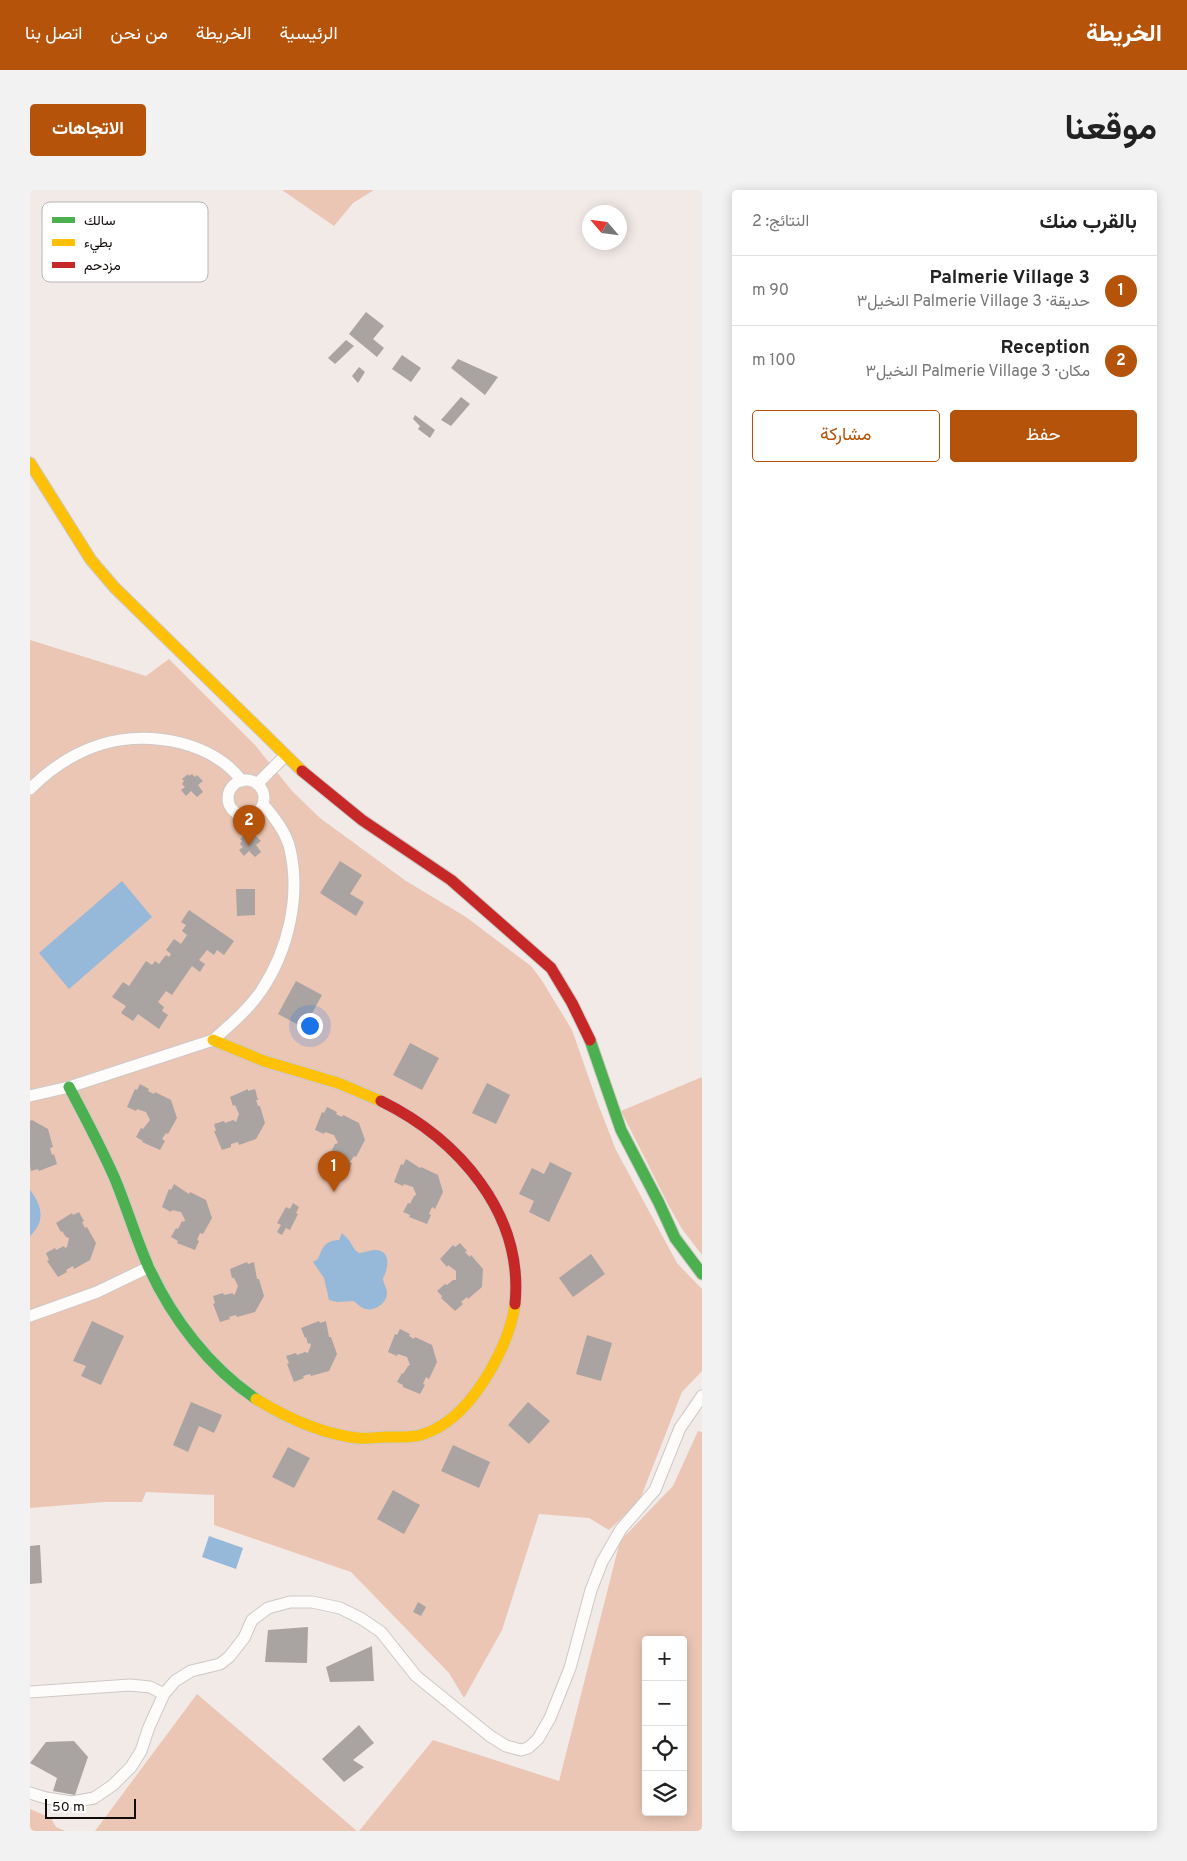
<!DOCTYPE html>
<html lang="ar">
<head>
<meta charset="utf-8">
<style>
  body { margin:0; font-family:Overpass,Vazirmatn,sans-serif; background:#f2f2f2; color:#222; direction:rtl }
  .controls { position:absolute; right:15px; bottom:15px; display:grid; overflow:hidden; border-radius:5px; box-shadow:0 2px 12px #0003 }
  .controls button { width:45px; height:45px; display:grid; place-items:center; padding:0; border:0; border-bottom:1px solid #e0e0e0; background:#fff; color:#222; font:25px sans-serif }
  .compass { position:absolute; left:552px; top:15px; width:45px; height:45px; border-radius:50%; background:#fff; box-shadow:0 2px 12px #0003; rotate:298deg }
  .scale { position:absolute; left:15px; bottom:12px; width:91px; box-sizing:border-box; padding-left:5px; border:2px solid #100c0a; border-top:0; font-size:14px; line-height:18px; white-space:nowrap; color:#100c0a; -webkit-text-stroke:4px #fff; paint-order:stroke }
  .you { position:absolute; left:279px; top:835px; width:18px; height:18px; margin:-12px; border:4px solid #fff; border-radius:50%; background:#1a73e8; box-shadow:0 0 0 8px #1a73e833 }
  .badge { display:grid; place-items:center; width:32px; height:32px; border-radius:50%; background:#b45309; color:#fff; font-size:16px; font-weight:700 }
  .pin { position:absolute; translate:-50% -41px; filter:drop-shadow(0 1px 2px #0008) }
  .pin::after { content:''; position:absolute; top:26px; width:18px; height:15px; background:inherit; clip-path:polygon(0 0,100% 0,50% 100%) }
  .list { margin:0; padding:0; list-style:none }
  h2 { display:flex; justify-content:space-between; align-items:center; height:65px; margin:0; padding:0 20px; font-size:21px }
  h2 small { font-size:16px; font-weight:400; color:#767676 }
  .list li { display:grid; grid-template-columns:32px 1fr auto; gap:15px; align-items:center; box-sizing:border-box; height:70px; padding:0 20px; border-top:1px solid #e0e0e0 }
  .list b { display:block; font-size:19px; white-space:nowrap }
  .list p { margin:0; font-size:16px; white-space:nowrap; color:#767676 }
  .list em { font-size:16px; font-style:normal; color:#767676 }
  .actions { display:flex; gap:10px; padding:15px 20px }
  .actions a { flex:1; padding:11px 0; border:1px solid #b45309; border-radius:5px; text-align:center; font-size:18px; color:#b45309 }
  .actions .main { background:#b45309; color:#fff }
  .icon { flex:none; width:28px; height:28px; fill:none; stroke:currentColor; stroke-width:2; stroke-linecap:round; stroke-linejoin:round }
  .map { position:relative; flex:none; width:672px; height:1641px; overflow:hidden; direction:ltr; border-radius:5px }
  header { display:flex; align-items:center; gap:30px; box-sizing:border-box; height:70px; padding:0 25px; background:#b45309; color:#fff }
  header strong { font-size:24px }
  nav { display:flex; gap:28px; margin-inline-start:auto; font-size:18px }
  .intro { display:flex; align-items:center; justify-content:space-between; box-sizing:border-box; height:120px; padding:0 30px }
  h1 { margin:0; font-size:35px }
  .button { padding:12px 22px; border-radius:5px; background:#b45309; color:#fff; font-size:18px; font-weight:700 }
  main { display:flex; gap:30px; padding:0 30px }
  aside { flex:1; background:#fff; border-radius:5px; box-shadow:0 2px 12px #0003 }
  .map>svg:first-child { display:block }
  .green { fill:#ebc6b5; fill-rule:evenodd }
  .water { fill:#96b8d9 }
  .building { fill:#a9a3a1 }
  .lines { fill:none; stroke-linecap:round; stroke-linejoin:round }
  .street-casing { stroke:#cec8c5; stroke-width:13 }
  .fast-casing { stroke:#cec8c5; stroke-width:13 }
  .slow-casing { stroke:#cec8c5; stroke-width:13 }
  .jam-casing { stroke:#cec8c5; stroke-width:13 }
  .street { stroke:#fdfcfb; stroke-width:11 }
  .fast { stroke:#4caf50; stroke-width:11 }
  .slow { stroke:#ffc107; stroke-width:11 }
  .jam { stroke:#c62828; stroke-width:11 }
  .key { fill:#fff; stroke:#b7b6b6; stroke-width:1 }
  .key-label { font-size:14px; fill:#100c0a }
</style>
</head>
<body>
<header>
<strong>الخريطة</strong>
<nav><a>الرئيسية</a><a>الخريطة</a><a>من نحن</a><a>اتصل بنا</a></nav>
</header>
<div class="intro"><h1>موقعنا</h1><a class="button">الاتجاهات</a></div>
<main>
<aside>
<h2>بالقرب منك<small>النتائج: 2</small></h2>
<ul class="list">
<li><span class="badge">1</span><div><b>Palmerie Village 3</b><p>حديقة · Palmerie Village 3 النخيل٣</p></div><em>90 m</em></li>
<li><span class="badge">2</span><div><b>Reception</b><p>مكان · Palmerie Village 3 النخيل٣</p></div><em>100 m</em></li>
</ul>
<div class="actions"><a class="main">حفظ</a><a>مشاركة</a></div>
</aside>
<div class="map">
<svg width="672" height="1641" viewBox="0 0 672 1641">
  <rect width="100%" height="100%" fill="#f2eae7"/>
  <path class="green" d="M252,0H344L323,13L304,36Z
    M0,450L116,486L139,469L225,555L262,601L290,628L376,691L436,727L501,776L511,789L542,840L568,914L586,960L647,1073L672,1099V1181L652,1202L609,1312L579,1340L559,1328L509,1324L472,1440L434,1508L419,1483L321,1382L184,1335V1305L116,1302L112,1312H74L0,1318Z
    M672,887V1065L652,1039L639,1016L591,921Z
    M668,1241L672,1242V1641H329L403,1550L529,1591L590,1351L643,1296ZM616,1450H653V1622H616Z
    M167,1504L327,1641H65Z
    M0,1619L21,1628L26,1637L35,1641H0Z"/>
  <path class="water" d="M92,691L122,727L39,799L9,763Z
    M0,1000C12,1015 16,1031 0,1046Z
    M312,1043L319,1050L325,1060L329,1063C335,1063 339,1060 345,1060C361,1060 359,1078 353,1088C353,1093 357,1098 357,1103C357,1114 343,1123 333,1118C330,1117 327,1113 323,1111L307,1112L299,1110L294,1088L283,1072L288,1069C293,1057 294,1051 309,1050Z
    M179,1346L213,1358L206,1379L172,1367Z"/>
  <path class="building" d="M336,122L354,136L343,149L354,158L347,167L319,144Z
    M316,150L324,156L305,174L298,168Z
    M372,165L391,178L381,192L362,179Z
    M428,169L468,187L455,205L421,178Z
    M329,177L335,182L328,193L322,186Z
    M431,207L440,214L421,236L411,230Z
    M385,225L405,240L400,248L388,239L390,236L383,229Z
    M158,584L159,586L162,584L165,587L167,585L173,591L168,595L173,602L167,607L161,601L156,606L151,600L155,597L152,594L154,591L152,589Z
    M216,644L217,646L220,644L223,647L225,645L231,651L226,655L231,662L225,667L219,661L214,666L209,660L213,657L210,654L212,651L210,649Z
    M310,671L332,685L320,704L334,712L326,726L290,703Z
    M206,699H225V725L207,726Z
    M159,720L204,751L194,765L187,760L184,765L177,760L169,770L175,774L170,782L162,776L142,805L136,801L128,812L134,817L132,821L138,825L129,839L108,824L103,831L91,823L96,816L82,807L93,792L99,796L116,771L122,775L125,771L129,774L136,765L139,767L141,764L136,760L144,749L151,754L157,745L152,741L156,735L151,732Z
    M266,791L292,805L274,838L248,824Z
    M380,853L409,868L392,900L363,885Z
    M457,893L480,905L466,934L442,923Z
    M110,894L119,899L118,901L124,904L125,902L141,910L147,928L138,944L136,943L132,949L135,951L130,960L112,952L113,951L106,947L111,938L113,939L120,930L116,922L107,919L106,921L97,917L105,899L107,900Z
    M218,899V901L225,899L228,910H226L228,916H230L235,933L226,949L209,955L208,952L201,954V957L192,960L184,941H186L184,934L194,931L195,933L203,930L206,932L209,924L205,915L203,916L200,907Z
    M297,917L307,922L306,924L312,927L313,925L329,933L335,950L326,967L324,966L320,972L322,973L318,983L300,975L301,973L294,970L299,961L301,962L305,954L308,953L304,945L295,942L294,944L285,940L292,922L294,923Z
    M2,930L18,939L23,957L20,958L22,965L24,964L27,974L9,981L8,979L1,981L0,976V931Z
    M376,969L390,978L391,977L408,985L413,1002L405,1019L402,1017L399,1024L401,1025L397,1034L379,1027L380,1025L373,1022L378,1013L380,1014L384,1006H385L386,1004L383,997L374,994L373,996L364,992L371,974L373,975Z
    M520,972L542,983L519,1032L499,1022L504,1011L489,1004L502,978L514,984Z
    M144,994L159,1004L160,1002L176,1010L182,1028L173,1044L170,1043L167,1050L169,1051L165,1060L147,1053L148,1051L141,1047L146,1038L148,1039L152,1031L154,1032L155,1030L151,1022L142,1020L141,1022L132,1017L139,999L141,1000Z
    M263,1013L269,1017L266,1023L268,1024L260,1040L256,1038L252,1045L247,1042L251,1035L247,1033L256,1017L260,1019Z
    M49,1022L54,1031L52,1032L55,1038L57,1037L66,1053L60,1070L44,1079L43,1076L36,1080L37,1082L28,1087L17,1071L19,1070L16,1063L25,1058L26,1060L34,1056L35,1058L37,1057L39,1048L36,1047L32,1041L31,1042L26,1033L42,1023L43,1025Z
    M430,1053L437,1061L435,1062L440,1067L441,1065L453,1079L452,1097L438,1109L437,1107L431,1112L433,1114L425,1121L411,1108L412,1106L407,1101L415,1094L417,1095L423,1090H426V1081L418,1075L417,1077L410,1069L423,1055L425,1057Z
    M561,1064L575,1084L543,1107L529,1088Z
    M217,1072L218,1074L224,1072L227,1089H229L234,1106L225,1122L207,1127L206,1125L199,1127L200,1129L190,1132L183,1114L185,1113L183,1106L193,1103L194,1105L203,1103V1105L205,1104L208,1096L204,1088H202L200,1079Z
    M62,1131L94,1146L71,1195L51,1186L56,1176L43,1171Z
    M289,1131L290,1133L296,1131L299,1147H301L307,1164L299,1181L281,1186L280,1184L273,1186L274,1188L264,1192L257,1174L259,1173L256,1166L266,1163L267,1165L275,1162L278,1163L281,1155L280,1153L278,1154L276,1147L275,1148L271,1138Z
    M370,1139L380,1144L379,1146L384,1149L385,1147L402,1155L407,1172L399,1189L396,1187L393,1194L395,1195L390,1204L373,1197V1195L367,1192L372,1183L373,1184L378,1176L380,1175L377,1167L368,1164L367,1166L358,1162L365,1144L367,1145Z
    M557,1145L582,1153L571,1191L546,1184Z
    M161,1212L192,1225L184,1243L169,1236L158,1262L143,1255Z
    M498,1212L520,1231L499,1254L478,1235Z
    M423,1255L460,1272L449,1298L411,1281Z
    M258,1257L280,1268L264,1298L242,1287Z
    M363,1300L390,1315L374,1344L347,1329Z
    M10,1355L12,1393L0,1394V1356Z
    M388,1412L396,1417L391,1426L383,1422Z
    M278,1437L277,1473L235,1472L238,1440Z
    M342,1456L344,1491L300,1492L296,1477Z
    M329,1535L344,1553L323,1570L334,1577L314,1592L292,1569Z
    M44,1551L58,1567L45,1605L23,1601L27,1588L0,1573L16,1552Z"/>
  <g class="lines">
    <defs>
      <path id="street" d="M198 608a18 18 0 1 1 36 0a18 18 0 1 1-36 0Z
        M227,594L255,566
        M0,599C42,557 93,539 151,553C174,559 197,571 212,591
        M0,906L39,897L183,850C199,836 218,820 231,801C258,761 271,707 260,659C256,642 244,627 233,614
        M0,1126L67,1102L119,1077
        M0,1502L100,1495L120,1497L134,1504
        M0,1603L16,1608L42,1612L64,1608L83,1595L101,1577L111,1561L119,1537L134,1504L145,1491L161,1481L190,1474L199,1467L214,1448L222,1430L238,1418L260,1412H282L310,1418L332,1429L351,1442L386,1486L460,1546L476,1556L491,1560L498,1558L508,1549L520,1528L540,1478L561,1400L572,1372L591,1339L625,1300L650,1238L672,1206"/>
      <path id="fast" d="M560,850L591,940L629,1013L645,1048L672,1084
        M39,897C55,927 71,957 85,989C97,1018 106,1049 119,1078C142,1128 179,1177 226,1209"/>
      <path id="slow" d="M0,273L61,370L85,398L272,581
        M183,850L234,871L308,893L351,911
        M226,1209C257,1228 291,1244 328,1248C338,1249 348,1247 358,1247C372,1247 386,1248 399,1242C426,1231 446,1205 460,1181C472,1160 482,1138 485,1114"/>
      <path id="jam" d="M272,581L332,630L421,690L521,778L542,813L560,850
        M351,911C428,949 494,1023 485,1114"/>
    </defs>
    <use href="#street" class="street-casing"/>
    <use href="#fast" class="fast-casing"/>
    <use href="#slow" class="slow-casing"/>
    <use href="#jam" class="jam-casing"/>
    <use href="#street" class="street"/>
    <use href="#fast" class="fast"/>
    <use href="#slow" class="slow"/>
    <use href="#jam" class="jam"/>
  </g>
  <rect x="12" y="12" width="166" height="80" rx="8" class="key"/>
  <rect x="22" y="27" width="23" height="6" fill="#4caf50"/>
  <rect x="22" y="49" width="23" height="7" fill="#ffc107"/>
  <rect x="22" y="72" width="23" height="6" fill="#c62828"/>
  <g class="key-label">
    <text x="54" y="35">سالك</text>
    <text x="54" y="57">بطيء</text>
    <text x="54" y="80">مزدحم</text>
  </g>
</svg>
<div class="controls">
<button>+</button>
<button>−</button>
<button><svg class="icon" aria-label="locate" viewBox="0 0 24 24"><circle cx="12" cy="12" r="6"/><path d="M12 2v4M12 18v4M2 12h4M18 12h4"/></svg></button>
<button><svg class="icon" aria-label="layers" viewBox="0 0 24 24"><path d="M12 4l9 5-9 5-9-5zM3 14l9 5 9-5"/></svg></button>
</div>
<svg class="compass" viewBox="-18 -18 36 36"><path d="M0-13l5 13h-10z" fill="#e53935"/><path d="M0 13l5-13h-10z" fill="#767676"/></svg>
<div class="scale">50 m</div>
<div class="you"></div>
<div class="pin badge" style="left:304px;top:1002px">1</div>
<div class="pin badge" style="left:219px;top:656px">2</div>
</div>
</main>
</body>
</html>
